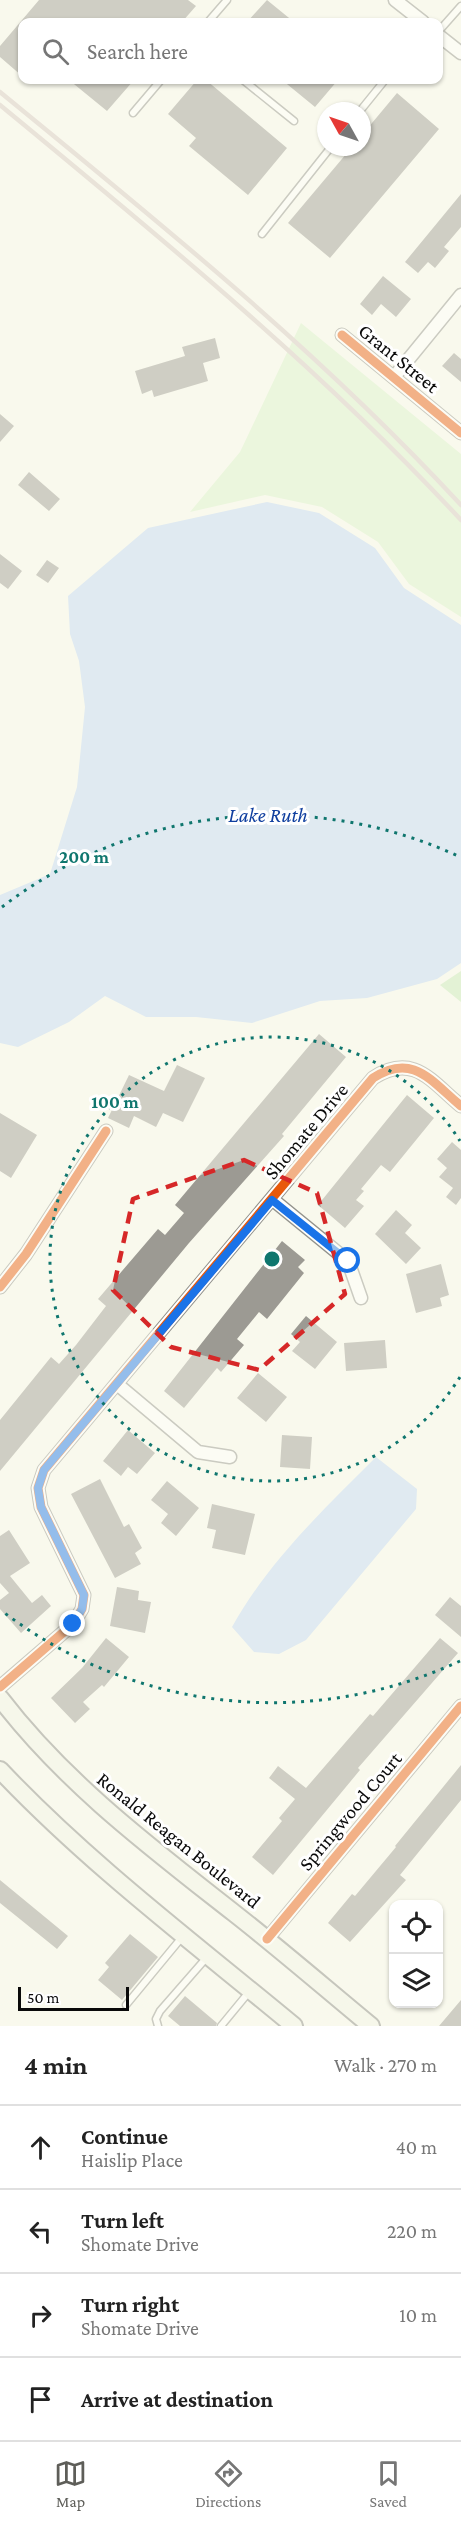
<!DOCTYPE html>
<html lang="en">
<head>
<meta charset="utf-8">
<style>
  body { margin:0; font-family:"Crimson Pro",serif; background:#f6f6f6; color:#222 }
  .controls { position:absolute; right:18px; bottom:18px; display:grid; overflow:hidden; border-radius:12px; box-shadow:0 2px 4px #0004 }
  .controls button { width:54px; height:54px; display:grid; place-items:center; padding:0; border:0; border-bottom:2px solid #e0e0e0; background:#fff; color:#222; font:30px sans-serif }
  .compass { position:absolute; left:317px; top:102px; width:54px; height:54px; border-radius:50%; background:#fff; box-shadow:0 2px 4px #0004; rotate:310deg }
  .scale { position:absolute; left:18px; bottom:15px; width:111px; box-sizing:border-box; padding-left:6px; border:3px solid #0a0a0a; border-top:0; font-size:16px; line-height:21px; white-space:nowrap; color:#0a0a0a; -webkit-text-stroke:4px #fff; paint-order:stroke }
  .stop { position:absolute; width:18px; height:18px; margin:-14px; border:4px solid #1a73e8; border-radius:50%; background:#fff }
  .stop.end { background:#1a73e8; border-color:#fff; box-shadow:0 2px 6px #0008 }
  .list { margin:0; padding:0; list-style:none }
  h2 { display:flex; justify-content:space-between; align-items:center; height:78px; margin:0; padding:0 24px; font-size:26px }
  h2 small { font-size:20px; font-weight:400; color:#767676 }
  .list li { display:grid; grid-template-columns:39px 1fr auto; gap:18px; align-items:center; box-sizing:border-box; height:84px; padding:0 24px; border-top:2px solid #e0e0e0 }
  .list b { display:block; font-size:22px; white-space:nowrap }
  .list p { margin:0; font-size:20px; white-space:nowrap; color:#767676 }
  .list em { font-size:20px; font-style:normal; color:#767676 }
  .icon { flex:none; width:33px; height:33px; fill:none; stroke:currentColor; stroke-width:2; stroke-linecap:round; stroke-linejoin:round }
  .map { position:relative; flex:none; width:461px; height:2026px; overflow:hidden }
  .search { position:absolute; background:#fff; box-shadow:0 2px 4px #0004; left:18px; right:18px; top:18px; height:66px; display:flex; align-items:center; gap:15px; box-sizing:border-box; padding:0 21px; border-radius:12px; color:#767676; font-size:22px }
  .sheet { height:414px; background:#fff }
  nav { display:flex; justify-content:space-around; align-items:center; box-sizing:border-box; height:84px; border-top:2px solid #e0e0e0; background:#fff; font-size:16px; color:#767676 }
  nav a { display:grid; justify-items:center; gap:3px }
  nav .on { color:#5e5e59 }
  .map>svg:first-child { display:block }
  .green { fill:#daf1cb }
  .forest { fill:#c8e8b9 }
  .water { fill:#c1d7f5 }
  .building { fill:#9c9a93 }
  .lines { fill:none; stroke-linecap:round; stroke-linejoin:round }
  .lane-casing { stroke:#92928c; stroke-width:9 }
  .street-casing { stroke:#92928c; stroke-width:15 }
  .secondary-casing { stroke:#888883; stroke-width:20 }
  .lane { stroke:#fefefc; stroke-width:6 }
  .street { stroke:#fefefc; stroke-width:12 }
  .secondary { stroke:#f2f4e7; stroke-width:16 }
  .rail { stroke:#d6c7c2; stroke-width:4.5 }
  .cycleway-casing { stroke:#fff; stroke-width:13 }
  .cycleway { stroke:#e8590c; stroke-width:9 }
  .route { stroke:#1a73e8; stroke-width:8 }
  .marked { fill:none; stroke:#d62828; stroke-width:4.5; stroke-dasharray:12 8; stroke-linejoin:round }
  .ring { fill:none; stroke:#0f766e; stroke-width:3; stroke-dasharray:3 6 }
  .labels { text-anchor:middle; stroke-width:6; stroke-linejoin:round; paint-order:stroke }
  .street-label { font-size:20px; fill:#0a0a0a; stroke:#fff }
  .water-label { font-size:21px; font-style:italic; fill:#103f9f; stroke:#fff }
  .centre { fill:#0f766e; stroke:#fff; stroke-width:3 }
  .ring-label { font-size:18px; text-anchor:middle; font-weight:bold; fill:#0f766e; stroke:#fff; stroke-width:6; stroke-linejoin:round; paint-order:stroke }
</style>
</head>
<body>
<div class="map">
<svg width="461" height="2026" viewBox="0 0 461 2026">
  <rect width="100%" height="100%" fill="#f9f9ed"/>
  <path class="green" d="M301,323L461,454V617L409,584L378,542L322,507L265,495L190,512L240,452Z"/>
  <path class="forest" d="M461,971V1002L440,985Z"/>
  <path class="water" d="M267,502L319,513L375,548L404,588L461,625V963L437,979L367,998L320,1001L252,1023L196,1017H146L105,996L69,1022L18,1047L0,1043V895L50,874L77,787L85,707L79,661L70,634L68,596L148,528Z
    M376,1457L417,1489L416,1509L306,1640L279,1654L254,1652L232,1627C268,1562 324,1509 376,1457Z"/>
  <path class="building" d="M39,0H188L196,6L182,22H22V76L0,57V46Z
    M267,0L294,22H247Z
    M69,80H134L107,111Z
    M197,80H206L287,148L248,195L189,146L196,138L168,114Z
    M282,80H338L315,107Z
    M397,93L439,129L330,258L288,223L352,147H362V135Z
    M461,194V227L444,247L449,251L435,268L428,262L418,273L405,262Z
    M383,276L411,299L396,317L381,304L372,315L360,304Z
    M215,338L220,358L203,363L208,381L154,397L152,390L142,394L135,371L185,356L182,347Z
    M454,353L461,359V382L442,366Z
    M0,414L14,426L0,442Z
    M29,472L60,499L49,511L18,485Z
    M0,554L22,571L8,589L0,583Z
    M47,560L59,568L48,583L36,575Z
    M319,1034L346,1057L282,1134L284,1136L189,1243L0,1471V1420L51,1357L59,1364L76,1345L106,1306L98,1299L158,1229L165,1235L184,1213L175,1205Z
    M177,1065L205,1078L183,1122L163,1113L156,1127L134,1116L129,1128L108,1118L129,1075L164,1091Z
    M407,1095L434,1118L390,1172L381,1165L361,1189L364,1191L356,1200L364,1206L345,1228L318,1205Z
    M0,1113L37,1135L11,1178L0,1171Z
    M452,1142L461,1150V1198L456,1205L446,1197L453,1188L439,1177L447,1168L437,1159Z
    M396,1210L412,1225L405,1233L421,1248L406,1264L375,1234Z
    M282,1241L305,1260L298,1267L304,1273L267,1319L259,1312L237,1339L244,1345L221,1372L217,1368L184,1408L164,1391Z
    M441,1264L449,1295L440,1298L442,1306L416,1313L406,1274Z
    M306,1316L337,1342L315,1369L292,1351L300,1342L291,1334Z
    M385,1340L387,1368L346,1371L344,1343Z
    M258,1373L287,1397L266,1422L237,1398Z
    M128,1430L155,1453L137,1474L128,1467L121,1476L103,1461Z
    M282,1435L312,1437L310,1469L280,1467Z
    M100,1479L124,1527L129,1524L142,1548L135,1553L141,1564L115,1578L71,1494Z
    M167,1481L199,1508L176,1536L161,1523L168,1514L151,1500Z
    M212,1504L255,1514L245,1555L212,1548L216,1530L207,1528Z
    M9,1530L30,1563L10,1576L32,1603L42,1595L51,1606L21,1633L0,1609V1600L9,1593L0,1583V1536Z
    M117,1587L139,1591L138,1600L151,1602L145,1633L110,1626Z
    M450,1597L461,1606V1637L435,1615Z
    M106,1638L129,1657L104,1687L102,1685L83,1702L90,1709L75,1723L51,1698L82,1668Z
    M440,1638L458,1653L358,1768L360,1770L273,1875L252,1857L282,1821L279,1818L295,1799L269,1778L278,1766L306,1788L370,1714L373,1716Z
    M461,1765V1800L400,1875L406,1880L350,1942L328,1923L352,1894L355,1896L396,1847L395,1846Z
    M0,1880L68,1936L57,1949L0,1903Z
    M130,1934L158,1957L122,2000L98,1980L109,1967L105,1963Z
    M185,1996L217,2023L216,2026H180L168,2016Z
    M461,2000V2026H439Z"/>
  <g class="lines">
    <defs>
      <path id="lane" d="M208,22L227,0
        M438,32L461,6
        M243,80L294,121
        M360,111L385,80
        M133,113L161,80
        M262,234L331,147
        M126,2005L183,1936
        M158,2026L156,2019L160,2011L208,1956
        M221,2026L249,1992"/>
      <path id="street" d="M395,0L423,22
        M438,35L461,53
        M342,335L461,433
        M394,377L461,295
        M272,1199L348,1261L361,1298
        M0,1287L26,1254L106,1131
        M117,1384L198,1452L230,1457
        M0,1687L73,1624L82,1609L84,1595L41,1507L38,1488L44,1470L373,1078C413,1052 431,1081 461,1106
        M267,1939L461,1706"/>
      <path id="secondary" d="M0,1698C65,1783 150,1847 234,1913C280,1949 325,1988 371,2026
        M0,1770C89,1864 194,1943 294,2026"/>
    </defs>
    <use href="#lane" class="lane-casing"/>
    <use href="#street" class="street-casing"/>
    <use href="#secondary" class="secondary-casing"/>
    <use href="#lane" class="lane"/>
    <use href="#street" class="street"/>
    <use href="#secondary" class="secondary"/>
    <path class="rail" d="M0,92C160,223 321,353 461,505
      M0,105C160,237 320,368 461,520"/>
    <defs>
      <path id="cycleway" d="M342,335L461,433
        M0,1287L26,1254L106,1131
        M0,1687L73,1624L82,1609L84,1595L41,1507L38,1488L44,1470L373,1078C413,1052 431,1081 461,1106
        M267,1939L461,1706"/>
    </defs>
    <use href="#cycleway" class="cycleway-casing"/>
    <use href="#cycleway" class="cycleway"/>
  </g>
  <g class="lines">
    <path class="route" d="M73,1624L82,1609L84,1595L41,1507L38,1488L44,1470L272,1200L348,1261"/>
  </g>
  <path d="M0 0H461V2026H0ZM244,1160L317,1193L345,1294L259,1370L171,1347L113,1290L133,1199Z" fill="#f9f9ed" fill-opacity=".55" fill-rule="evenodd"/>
  <path class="marked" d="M244,1160L317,1193L345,1294L259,1370L171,1347L113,1290L133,1199Z"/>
  <g class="ring">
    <path d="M460 1377A222 222 0 1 1 460 1141"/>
    <path d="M460 1661A444 444 0 0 1 2 1611M2 907A444 444 0 0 1 460 857"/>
  </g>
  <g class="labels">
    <g class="street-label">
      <text transform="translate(399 358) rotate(39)" y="7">Grant Street</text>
      <text transform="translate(306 1131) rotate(-50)" y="7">Shomate Drive</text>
      <text transform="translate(350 1811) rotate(-50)" y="7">Springwood Court</text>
      <text transform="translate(179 1840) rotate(39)" y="7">Ronald Reagan Boulevard</text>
    </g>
    <g class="water-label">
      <text x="268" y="822">Lake Ruth</text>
    </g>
  </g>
  <circle cx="272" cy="1259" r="9" class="centre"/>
  <g class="ring-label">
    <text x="84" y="863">200 m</text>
    <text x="115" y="1108">100 m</text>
  </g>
</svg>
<div class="controls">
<button><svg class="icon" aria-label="locate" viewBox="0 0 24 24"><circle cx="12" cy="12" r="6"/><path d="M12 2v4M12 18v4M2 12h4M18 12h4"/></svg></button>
<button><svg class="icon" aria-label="layers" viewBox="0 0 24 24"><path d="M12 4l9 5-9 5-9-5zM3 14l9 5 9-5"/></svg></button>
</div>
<svg class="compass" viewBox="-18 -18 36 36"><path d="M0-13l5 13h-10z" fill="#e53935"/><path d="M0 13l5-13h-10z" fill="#767676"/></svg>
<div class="scale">50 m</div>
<div class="stop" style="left:348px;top:1261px"></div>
<div class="stop end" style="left:73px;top:1624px"></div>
<div class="search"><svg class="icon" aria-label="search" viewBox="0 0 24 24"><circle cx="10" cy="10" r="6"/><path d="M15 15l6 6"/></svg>Search here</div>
</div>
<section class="sheet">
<h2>4 min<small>Walk · 270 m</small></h2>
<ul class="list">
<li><svg class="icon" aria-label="ahead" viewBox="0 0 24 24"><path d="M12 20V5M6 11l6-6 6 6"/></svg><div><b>Continue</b><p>Haislip Place</p></div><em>40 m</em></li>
<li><svg class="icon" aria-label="left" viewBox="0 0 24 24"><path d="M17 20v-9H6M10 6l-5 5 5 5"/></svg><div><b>Turn left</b><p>Shomate Drive</p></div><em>220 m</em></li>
<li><svg class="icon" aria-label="right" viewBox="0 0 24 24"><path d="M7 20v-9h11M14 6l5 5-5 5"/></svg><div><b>Turn right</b><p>Shomate Drive</p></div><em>10 m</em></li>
<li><svg class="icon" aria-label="arrive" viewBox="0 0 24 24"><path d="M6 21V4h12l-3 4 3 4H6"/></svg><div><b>Arrive at destination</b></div></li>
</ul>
</section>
<nav>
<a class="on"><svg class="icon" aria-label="map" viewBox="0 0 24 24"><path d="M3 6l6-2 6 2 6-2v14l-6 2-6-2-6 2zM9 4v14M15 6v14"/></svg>Map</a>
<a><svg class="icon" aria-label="directions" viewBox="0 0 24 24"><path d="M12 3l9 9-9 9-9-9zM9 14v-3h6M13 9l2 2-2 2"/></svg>Directions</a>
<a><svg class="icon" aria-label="saved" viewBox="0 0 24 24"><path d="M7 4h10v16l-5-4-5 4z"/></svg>Saved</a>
</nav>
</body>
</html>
